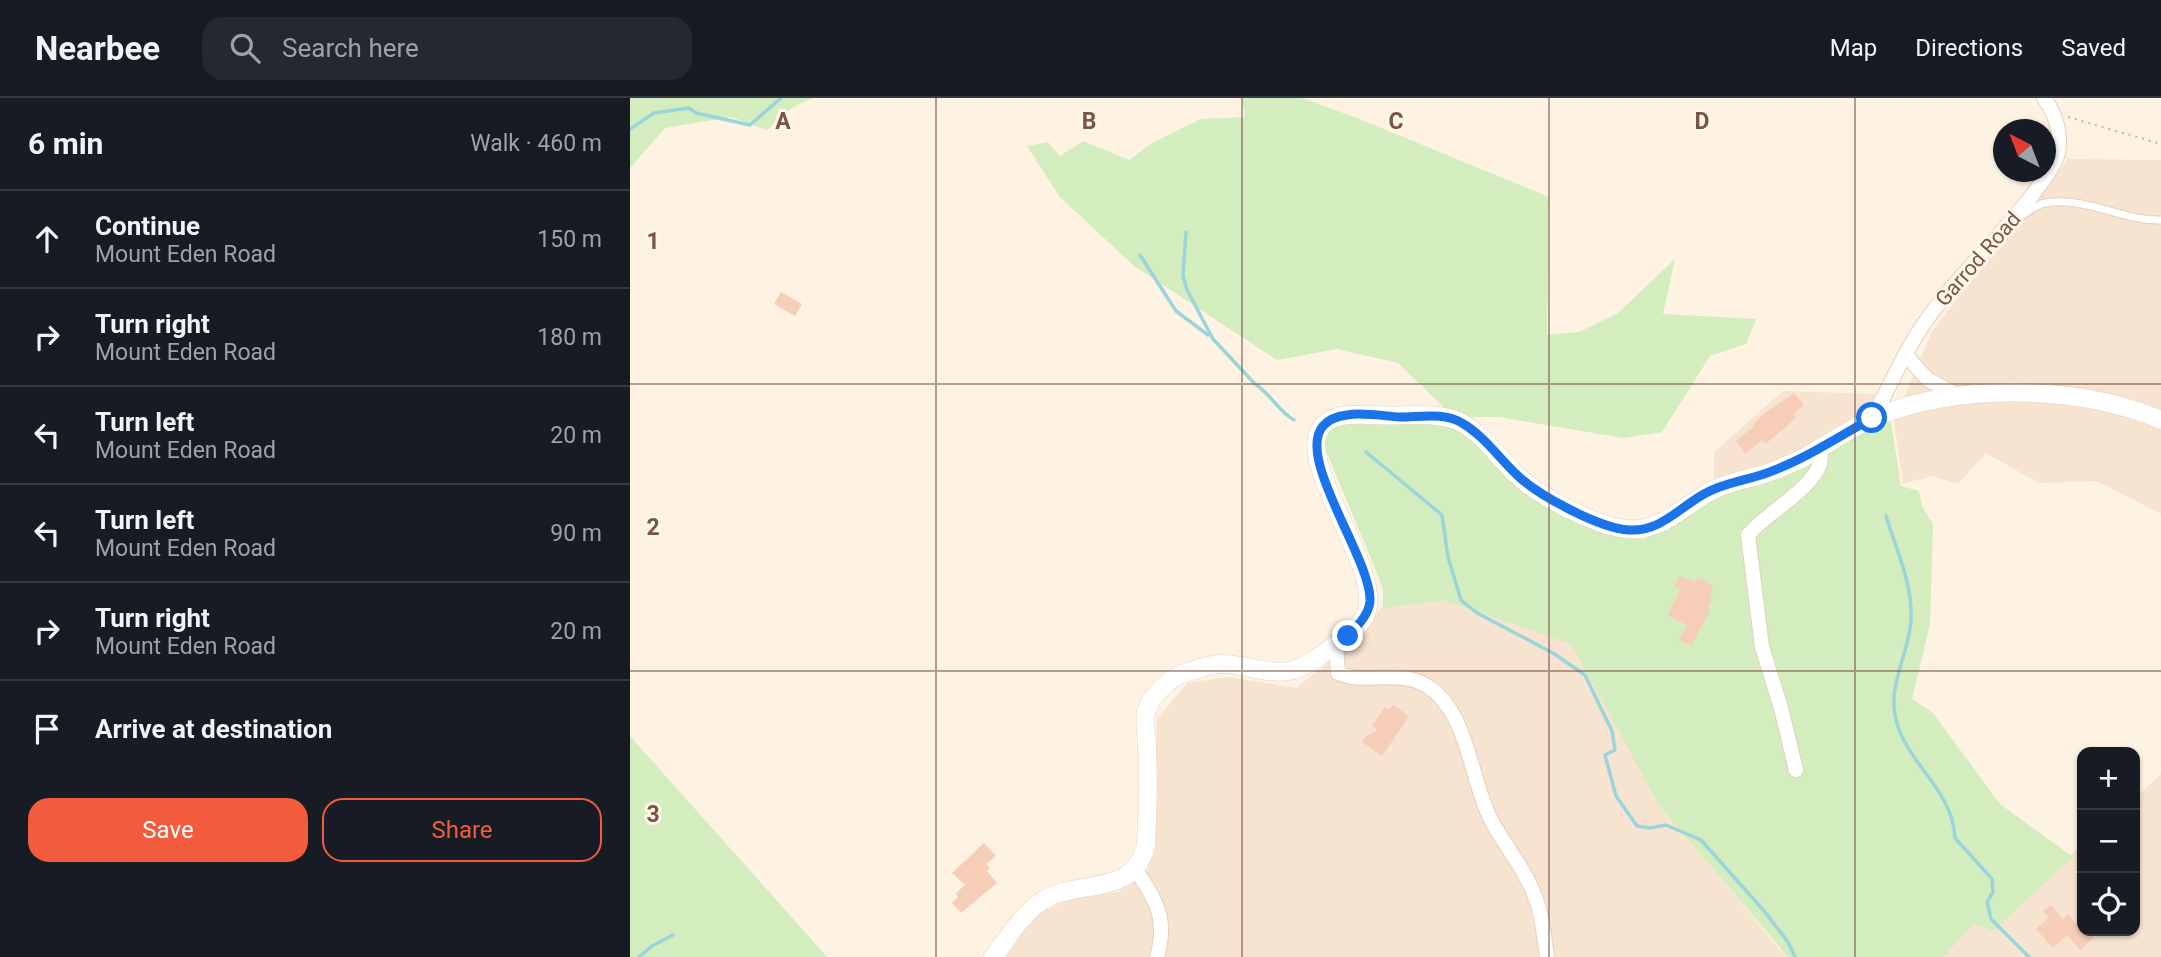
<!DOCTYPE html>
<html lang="en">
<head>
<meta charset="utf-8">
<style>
  body { margin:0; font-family:Roboto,sans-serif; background:#242831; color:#f1f3f6 }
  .controls { position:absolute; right:21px; bottom:21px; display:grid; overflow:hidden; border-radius:14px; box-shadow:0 2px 5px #0004 }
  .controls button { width:63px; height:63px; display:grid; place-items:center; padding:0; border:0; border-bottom:2px solid #363941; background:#171b24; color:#f1f3f6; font:35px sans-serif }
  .compass { position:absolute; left:1363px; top:21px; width:63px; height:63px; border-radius:50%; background:#171b24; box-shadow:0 2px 5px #0004; rotate:318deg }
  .stop { position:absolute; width:21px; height:21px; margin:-16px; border:5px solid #1a73e8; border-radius:50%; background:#fff }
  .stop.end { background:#1a73e8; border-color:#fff; box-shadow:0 2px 7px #0008 }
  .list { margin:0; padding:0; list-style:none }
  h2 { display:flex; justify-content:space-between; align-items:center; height:91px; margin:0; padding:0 28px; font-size:30px }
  h2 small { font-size:23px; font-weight:400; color:#9ea1a6 }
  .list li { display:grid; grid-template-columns:46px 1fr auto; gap:21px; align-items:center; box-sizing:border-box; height:98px; padding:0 28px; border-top:2px solid #363941 }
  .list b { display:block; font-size:26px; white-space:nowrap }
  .list p { margin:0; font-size:23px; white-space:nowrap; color:#9ea1a6 }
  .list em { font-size:23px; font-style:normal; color:#9ea1a6 }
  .actions { display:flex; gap:14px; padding:21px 28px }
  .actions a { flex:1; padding:16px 0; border:2px solid #f25c3d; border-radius:21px; text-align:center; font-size:24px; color:#f25c3d }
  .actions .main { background:#f25c3d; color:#fff }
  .icon { flex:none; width:38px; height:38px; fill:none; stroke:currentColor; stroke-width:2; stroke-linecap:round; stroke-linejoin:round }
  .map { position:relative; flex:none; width:1531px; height:859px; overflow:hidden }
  header { display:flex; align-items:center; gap:42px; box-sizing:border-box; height:98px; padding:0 35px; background:#171b24; border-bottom:2px solid #363941 }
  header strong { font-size:33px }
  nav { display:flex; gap:38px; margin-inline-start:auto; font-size:24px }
  .search { width:490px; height:63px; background:#242831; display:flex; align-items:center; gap:18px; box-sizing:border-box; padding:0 24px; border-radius:21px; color:#9ea1a6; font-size:26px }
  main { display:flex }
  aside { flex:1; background:#171b24 }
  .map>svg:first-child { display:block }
  .residential { fill:#f6e3d0 }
  .green { fill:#d4edbf }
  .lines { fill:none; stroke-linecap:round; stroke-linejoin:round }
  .stream { stroke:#9ad5dc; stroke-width:3.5 }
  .building { fill:#f6cdb7 }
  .service-casing { stroke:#e5cfbf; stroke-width:9 }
  .minor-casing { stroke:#e5cfbf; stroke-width:16 }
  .tertiary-casing { stroke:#e5cfbf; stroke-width:19 }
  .path { stroke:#dbb09a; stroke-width:2; stroke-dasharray:2 5; stroke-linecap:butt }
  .service { stroke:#fff; stroke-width:7 }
  .minor { stroke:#fff; stroke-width:14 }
  .tertiary { stroke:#fff; stroke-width:18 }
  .route { stroke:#1a73e8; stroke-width:9 }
  .grid { fill:none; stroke:#785546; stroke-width:2; stroke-opacity:0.55 }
  .labels { text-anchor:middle; stroke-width:6; stroke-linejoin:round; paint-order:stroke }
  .street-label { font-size:21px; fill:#785546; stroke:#fff6ea }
  .grid-label { font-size:23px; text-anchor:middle; font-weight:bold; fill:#785546; stroke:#fff6ea; stroke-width:6; stroke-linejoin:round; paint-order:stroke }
</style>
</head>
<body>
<header>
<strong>Nearbee</strong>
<div class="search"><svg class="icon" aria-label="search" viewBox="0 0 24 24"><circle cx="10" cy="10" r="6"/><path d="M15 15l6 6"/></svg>Search here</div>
<nav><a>Map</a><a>Directions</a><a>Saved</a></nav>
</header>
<main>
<aside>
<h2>6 min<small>Walk · 460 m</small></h2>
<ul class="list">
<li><svg class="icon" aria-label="ahead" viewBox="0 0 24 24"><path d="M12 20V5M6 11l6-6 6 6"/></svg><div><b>Continue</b><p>Mount Eden Road</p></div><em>150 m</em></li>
<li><svg class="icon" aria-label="right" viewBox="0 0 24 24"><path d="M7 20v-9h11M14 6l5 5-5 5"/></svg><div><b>Turn right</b><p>Mount Eden Road</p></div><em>180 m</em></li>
<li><svg class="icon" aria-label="left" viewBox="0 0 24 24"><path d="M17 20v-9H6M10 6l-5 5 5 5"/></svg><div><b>Turn left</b><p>Mount Eden Road</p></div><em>20 m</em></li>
<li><svg class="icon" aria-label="left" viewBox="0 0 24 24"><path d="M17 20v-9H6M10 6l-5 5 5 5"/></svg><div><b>Turn left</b><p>Mount Eden Road</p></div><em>90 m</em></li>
<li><svg class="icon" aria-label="right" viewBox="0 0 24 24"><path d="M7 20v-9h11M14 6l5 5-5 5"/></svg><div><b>Turn right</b><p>Mount Eden Road</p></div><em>20 m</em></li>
<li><svg class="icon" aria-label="arrive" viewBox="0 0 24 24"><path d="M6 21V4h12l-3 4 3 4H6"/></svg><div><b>Arrive at destination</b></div></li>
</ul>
<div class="actions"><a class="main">Save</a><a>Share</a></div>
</aside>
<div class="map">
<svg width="1531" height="859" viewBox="0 0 1531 859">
  <rect width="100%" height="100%" fill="#fef2e2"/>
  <path class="residential" d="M1438,61L1531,62V416L1467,383L1409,385L1356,355L1328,386L1301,378L1273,386L1264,324L1302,233Z
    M1153,293L1245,296L1237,315L1170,356L1084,386V354Z
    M813,501L941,545L1030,706L1156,859H376L401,819L443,799L489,794L518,771L526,733L527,621L557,585L598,579L666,590L714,553L752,509Z
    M1531,676V859H1309L1342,825L1360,830L1452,747V833H1505V700Z"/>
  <path class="green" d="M0,0H182L163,9L137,32L101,19L35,30L0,70Z
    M612,0H672L727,20L919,99L917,237L949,234L988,215L1045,161L1033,216L1126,221L1116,246L1080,258L1032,334L993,340L869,319H824L768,265L707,251L647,262L504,168L429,98L397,48L418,44L430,58L453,43L499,62L522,45L571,21L615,19Z
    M827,321L929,414L987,439L1015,441L1076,407L1099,391L1243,325L1261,324L1271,388L1289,393L1292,408L1303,426L1300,526L1282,601L1303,615L1370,706L1443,759L1363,833L1344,826L1313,859H1158L1029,707L941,546L813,502L753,510V492L747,475L693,346L699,329L715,322L809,327Z
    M0,638L197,859H0Z"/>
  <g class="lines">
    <path class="stream" d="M0,31L24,15L59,10L66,15L120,27L151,0
      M556,134L553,178L557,192L583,241L625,286C641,296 648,313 664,322
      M510,157L546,213L578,237
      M736,354L812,417L818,459L831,502L847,515L923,555L955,577L982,633L985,652L975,657L986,698L1007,728L1020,730L1036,727L1071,742L1135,814L1158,844L1165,859
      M1256,418C1266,451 1283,487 1281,522C1279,556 1257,587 1266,622C1277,666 1323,692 1325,740L1362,781L1363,794L1357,804L1361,821L1399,859
      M9,859L22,848L43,837"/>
  </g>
  <path class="building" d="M151,194L172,206L165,218L144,206Z
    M1164,295L1174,307L1163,316L1166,320L1138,344L1135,346L1132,342L1115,356L1106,343L1124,328L1123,326L1135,315Z
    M1049,478L1065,484L1068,480L1071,481L1083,488L1080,498L1083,500L1078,510L1080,511L1078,516L1061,548L1049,542L1057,527L1038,518L1050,491L1044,488Z
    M763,607L779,618L752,658L732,644L736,638L748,632L742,628L755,609L759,612Z
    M354,745L366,758L356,766L360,770L357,773L367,785L331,815L322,805L328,799L326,795L335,787L322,775Z
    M1421,807L1433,821L1438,816L1452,833H1458L1464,839L1450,852L1437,837L1423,850L1406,831L1419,820L1413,813Z"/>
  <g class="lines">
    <defs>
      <path id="service" d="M1391,118C1398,114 1407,106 1415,105C1455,98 1492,123 1531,122"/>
      <path id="minor" d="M1276,257L1297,281L1328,298
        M1243,320C1262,283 1280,242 1306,209C1336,170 1373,136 1403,96C1412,84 1424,69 1428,55C1432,35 1425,15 1414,0
        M706,546L708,575C734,587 768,570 797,588C838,613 840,681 861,722C874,747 894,769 904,796C912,815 914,838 917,859
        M1166,672L1151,610L1132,549L1118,437C1136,415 1180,393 1190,366C1191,361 1191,354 1191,349
        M505,771C526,801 538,821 527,859"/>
      <path id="tertiary" d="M363,859C378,840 393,814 414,802C446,782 502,798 515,751C517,744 516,733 517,726C518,700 518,674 517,648C517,638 514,624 516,614C520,600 531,590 542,581C549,576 557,574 565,572C573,569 582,566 590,566C613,565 636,577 658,573C675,570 689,559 703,548C714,541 727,531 734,520C760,475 658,361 694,326C707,314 728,317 743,317C769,319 805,313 828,323C850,333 868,359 885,375C908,398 974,434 1007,431C1039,429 1061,400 1090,389C1103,383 1117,381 1131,377C1144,373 1158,367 1171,361C1196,348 1219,330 1246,319C1329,285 1449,287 1531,322"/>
    </defs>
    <use href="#service" class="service-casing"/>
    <use href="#minor" class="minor-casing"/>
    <use href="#tertiary" class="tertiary-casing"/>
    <path class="path" d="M1438,19L1531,46"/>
    <use href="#service" class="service"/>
    <use href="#minor" class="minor"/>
    <use href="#tertiary" class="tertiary"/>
  </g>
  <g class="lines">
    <path class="route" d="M718,538C727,528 739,517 740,503C742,462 665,360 693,328C699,321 708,318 717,317C733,314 753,318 770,319C790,319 814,314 832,325C853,337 869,360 886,376C907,397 969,430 999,432C1030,434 1049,410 1074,396C1093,385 1114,383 1134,376C1172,363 1207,340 1242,320"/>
  </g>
  <path class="grid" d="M306,0V859M612,0V859M919,0V859M1225,0V859M0,286H1531M0,573H1531"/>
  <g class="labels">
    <g class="street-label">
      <text transform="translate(1348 161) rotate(-49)" y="7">Garrod Road</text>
    </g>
  </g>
  <g class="grid-label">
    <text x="153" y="31">A</text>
    <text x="459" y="31">B</text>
    <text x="766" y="31">C</text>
    <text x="1072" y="31">D</text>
    <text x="23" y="151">1</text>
    <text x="23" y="437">2</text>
    <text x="23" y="724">3</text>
  </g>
</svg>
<div class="controls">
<button>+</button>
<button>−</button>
<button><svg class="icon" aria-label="locate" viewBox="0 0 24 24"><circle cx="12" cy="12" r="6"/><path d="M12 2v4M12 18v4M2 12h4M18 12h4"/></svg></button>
</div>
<svg class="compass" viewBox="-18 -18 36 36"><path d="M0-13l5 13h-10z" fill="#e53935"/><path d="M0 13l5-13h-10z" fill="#9ea1a6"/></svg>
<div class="stop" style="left:1242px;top:320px"></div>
<div class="stop end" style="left:718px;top:538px"></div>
</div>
</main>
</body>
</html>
